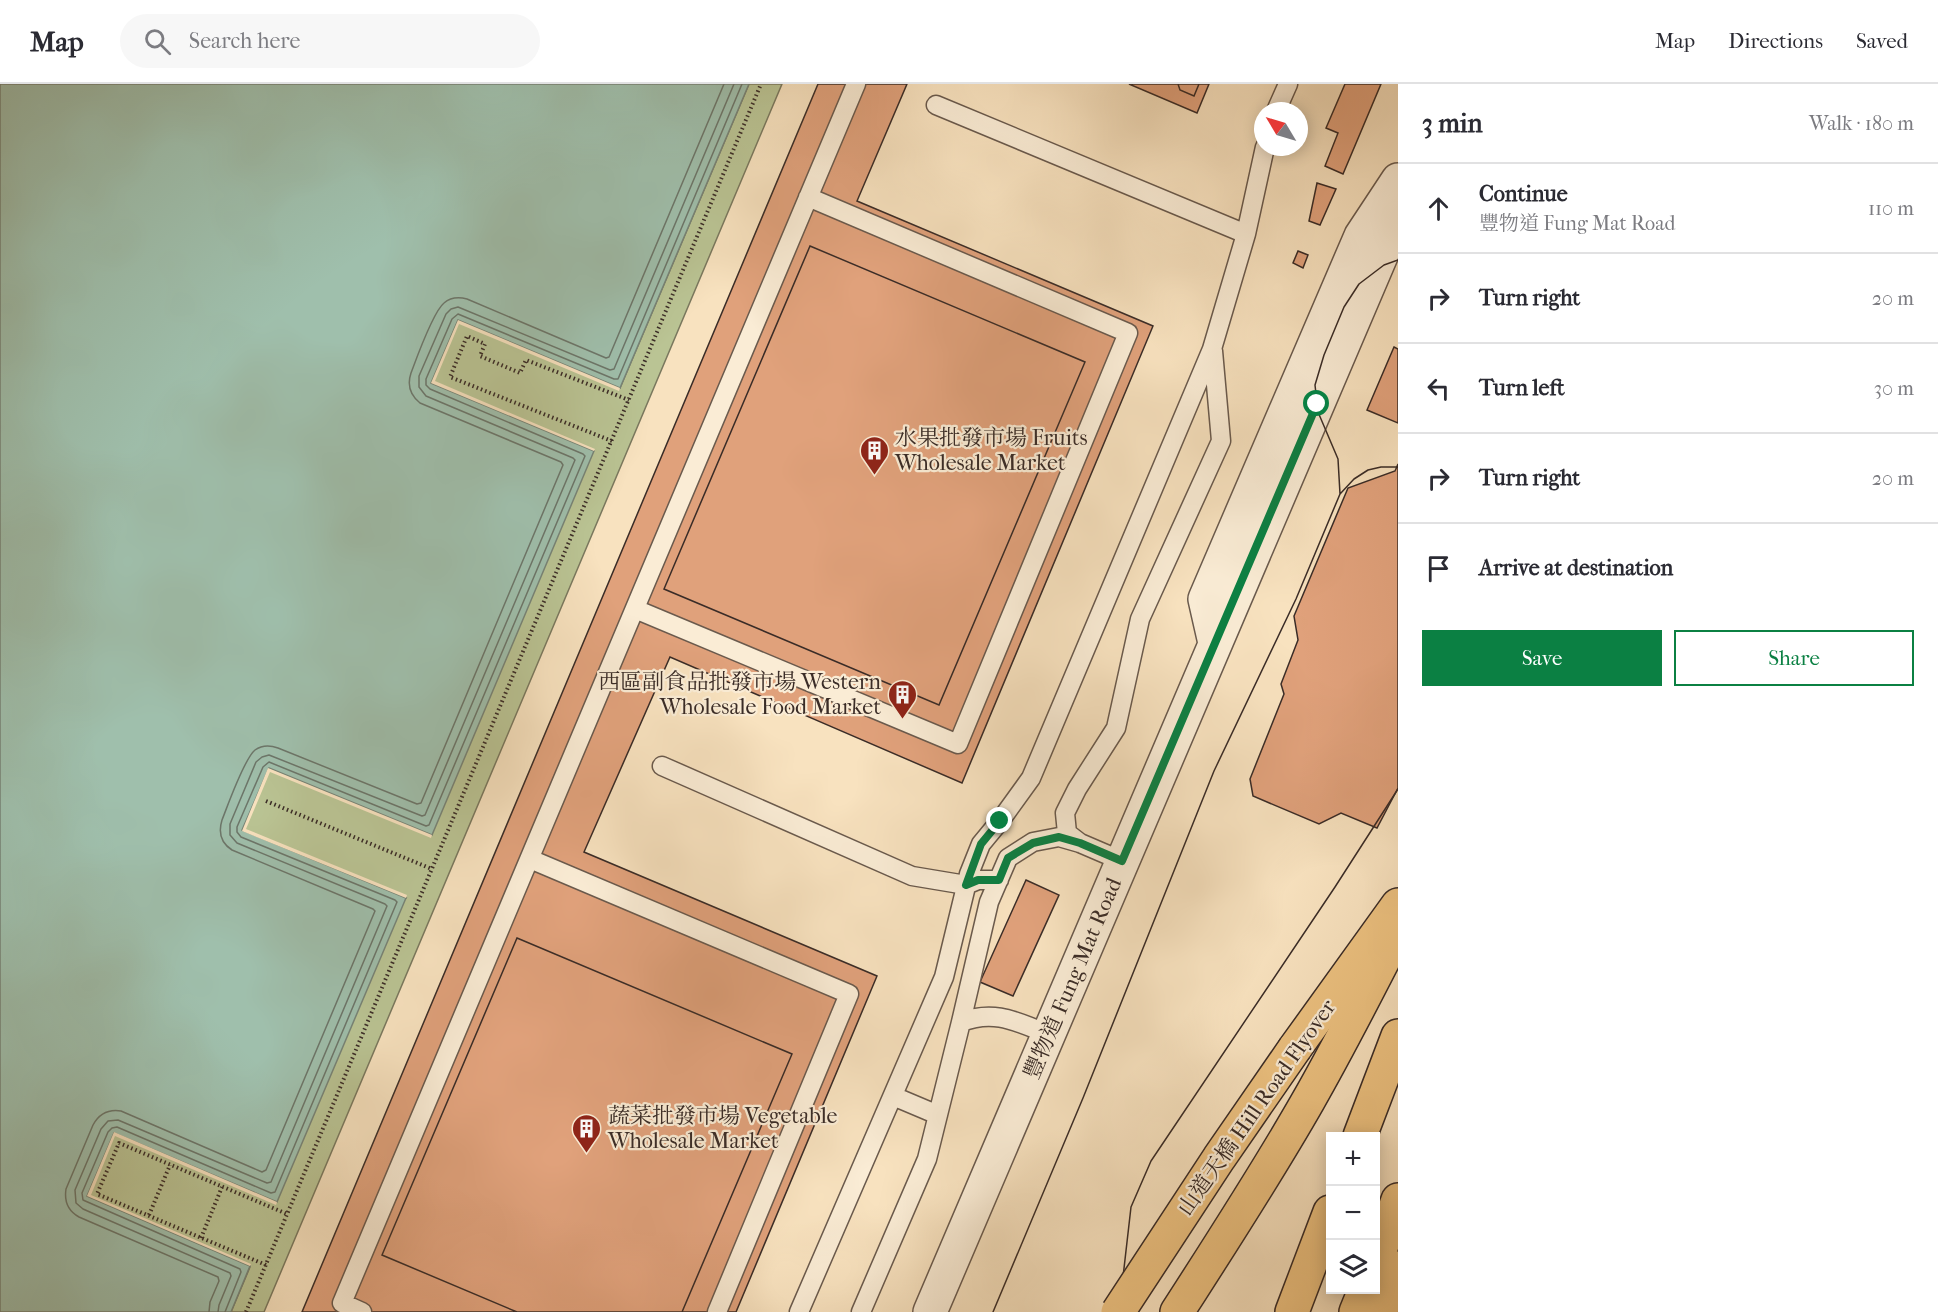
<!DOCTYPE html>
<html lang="en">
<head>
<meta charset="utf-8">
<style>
  body { margin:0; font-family:"IM FELL French Canon","Noto Serif TC",serif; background:#f7f7f7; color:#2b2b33 }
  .controls { position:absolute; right:18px; bottom:18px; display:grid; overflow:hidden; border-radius:0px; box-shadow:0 3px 15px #0003 }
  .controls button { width:54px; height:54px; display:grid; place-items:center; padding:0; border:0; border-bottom:2px solid #e1e1e2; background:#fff; color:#2b2b33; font:30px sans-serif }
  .compass { position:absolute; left:1254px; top:18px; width:54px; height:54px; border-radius:50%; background:#fff; box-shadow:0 3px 15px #0003; rotate:308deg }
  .stop { position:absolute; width:18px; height:18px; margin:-14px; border:4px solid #0b8043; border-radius:50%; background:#fff }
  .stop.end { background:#0b8043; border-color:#fff; box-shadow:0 2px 6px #0008 }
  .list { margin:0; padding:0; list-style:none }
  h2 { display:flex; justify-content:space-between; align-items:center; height:78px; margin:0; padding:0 24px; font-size:26px }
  h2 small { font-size:20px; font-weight:400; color:#7c7c81 }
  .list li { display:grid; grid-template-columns:39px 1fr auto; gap:18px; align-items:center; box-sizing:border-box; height:90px; padding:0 24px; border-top:2px solid #e1e1e2 }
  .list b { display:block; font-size:22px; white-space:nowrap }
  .list p { margin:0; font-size:20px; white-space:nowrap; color:#7c7c81 }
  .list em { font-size:20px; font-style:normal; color:#7c7c81 }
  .actions { display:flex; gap:12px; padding:18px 24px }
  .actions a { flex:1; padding:14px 0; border:2px solid #0b8043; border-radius:0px; text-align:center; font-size:21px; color:#0b8043 }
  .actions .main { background:#0b8043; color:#fff }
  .icon { flex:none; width:33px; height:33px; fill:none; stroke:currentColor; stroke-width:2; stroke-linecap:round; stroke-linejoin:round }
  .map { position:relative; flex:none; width:1398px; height:1228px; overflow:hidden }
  header { display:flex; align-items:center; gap:36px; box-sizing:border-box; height:84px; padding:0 30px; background:#fff; border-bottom:2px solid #e1e1e2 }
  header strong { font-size:28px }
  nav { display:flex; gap:33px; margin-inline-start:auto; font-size:21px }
  .search { width:420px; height:54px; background:#f7f7f7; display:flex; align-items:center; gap:15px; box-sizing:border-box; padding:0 21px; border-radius:33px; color:#7c7c81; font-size:22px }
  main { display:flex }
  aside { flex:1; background:#fff }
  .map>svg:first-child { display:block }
  .green { fill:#bac494; stroke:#7a785e; stroke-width:1.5 }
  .water { fill:#9fbfac; stroke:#778477; stroke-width:1.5 }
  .pier { fill:#f8e2bf }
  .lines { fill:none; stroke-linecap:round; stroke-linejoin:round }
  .shore { stroke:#6c766a; stroke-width:1.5 }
  .building { fill:#e0a17b; stroke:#3a2c27; stroke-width:1.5 }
  .service-casing { stroke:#6a5a4d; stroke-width:21 }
  .minor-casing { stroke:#6a5a4d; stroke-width:36 }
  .primary-casing { stroke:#3a2c27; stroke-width:36 }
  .trunk-casing { stroke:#3a2c27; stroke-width:36 }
  .path { stroke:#3a2c27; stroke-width:4; stroke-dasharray:1.5 3; stroke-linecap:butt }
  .service { stroke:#faecd5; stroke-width:18 }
  .minor { stroke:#faecd5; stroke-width:33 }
  .primary { stroke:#ecc180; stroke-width:33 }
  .trunk { stroke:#ecc180; stroke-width:33 }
  .tram { stroke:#3a2c27; stroke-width:1.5 }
  .primary-bridge-casing { stroke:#3a2c27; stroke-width:36; stroke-linecap:butt }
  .primary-bridge { stroke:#ecc180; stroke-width:33 }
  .route { stroke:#0b8043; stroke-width:8 }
  .labels { text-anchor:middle; stroke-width:4.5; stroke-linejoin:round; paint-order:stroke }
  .poi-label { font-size:22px; fill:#3a2c27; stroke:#faecd5; text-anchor:start }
  .street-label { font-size:22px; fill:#3a2c27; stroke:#faecd5 }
</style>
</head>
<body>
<header>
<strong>Map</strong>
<div class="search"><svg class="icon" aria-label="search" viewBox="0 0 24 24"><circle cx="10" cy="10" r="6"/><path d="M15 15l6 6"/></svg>Search here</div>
<nav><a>Map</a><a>Directions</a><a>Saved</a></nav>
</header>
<main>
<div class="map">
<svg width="1398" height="1228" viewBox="0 0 1398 1228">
  <rect width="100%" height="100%" fill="#f8e2bf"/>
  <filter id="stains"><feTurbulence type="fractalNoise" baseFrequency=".00333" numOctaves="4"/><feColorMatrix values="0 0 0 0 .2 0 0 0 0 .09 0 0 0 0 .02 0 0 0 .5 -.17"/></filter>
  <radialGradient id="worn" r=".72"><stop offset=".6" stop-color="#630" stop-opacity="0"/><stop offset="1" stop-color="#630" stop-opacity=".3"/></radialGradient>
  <path class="green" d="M749,0H782L264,1228H231L250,1183L87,1112L114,1048L406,814L242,747L268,684L593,368L431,299L458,236L620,304Z"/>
  <path class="water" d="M0,0H749L620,304L458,236L431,299L594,367L432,751L269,684L242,746L406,814L277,1118L114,1049L87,1112L250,1182L231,1228H0Z"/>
  <path class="pier" d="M458,236L620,304L619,307L459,240L435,297L595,365L594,367L431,299Z
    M268,684L432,751L431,754L270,688L246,745L407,811L406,814L242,747Z
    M114,1048L277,1118L276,1121L115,1052L91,1111L251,1180L250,1182L87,1112Z"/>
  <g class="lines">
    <path class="shore" d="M209,1228L210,1218L219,1197L218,1193L79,1133C68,1127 64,1118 66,1105L93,1041C99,1030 108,1025 121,1027L262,1088L266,1086L375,827L373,825L232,766C221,759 218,749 222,736C228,721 244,675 255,666C262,661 270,661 278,664L417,720L421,719L563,381L561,378L420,319C410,311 407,301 411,289C417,273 433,228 444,219C451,213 459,213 467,215L606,274L609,273L724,0
      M218,1228L219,1221L231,1192L230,1189L83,1125L76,1119L75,1106L101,1045L108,1037L118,1036L267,1099L271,1098L387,822L385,820L237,759L230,751V740L256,678L262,673L269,671L422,732L425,731L575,376L573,374L426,312L419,303V292L446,230L451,225L458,223L610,286L614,285L734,0
      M225,1228L241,1188L240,1185L83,1116L82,1109L108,1048L112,1044L117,1043L271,1109L275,1108L397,818L395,816L241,753L237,748V743L263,683L269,678L426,742L429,741L585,372L583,370L430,305L426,301V295L452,235L458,230L614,295H618L742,0"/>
  </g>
  <path class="building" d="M818,0H907L857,117L1153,242L962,699L670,573L584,768L877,892L736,1228H302Z
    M1129,0H1209L1197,29Z
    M1178,0H1199L1194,12L1180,6Z
    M1345,0H1381L1343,90L1325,82L1338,49L1326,44Z
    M1317,99L1336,105L1320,141L1309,137Z
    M810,162L1085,278L939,621L664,505Z
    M1298,167L1308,171L1303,184L1293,179Z
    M1394,263L1398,265V339L1367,326Z
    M1398,380V704L1377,744L1341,729L1319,740L1253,712L1250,695L1284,610L1281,600L1298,556L1294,532L1348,404L1395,387Z
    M1026,796L1059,811L1013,912L980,898Z
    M517,854L792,970L682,1228H517L382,1171Z"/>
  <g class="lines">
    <defs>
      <path id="service" d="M936,21L1246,150
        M1276,27L1288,0
        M635,525L958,660L1128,249L808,113
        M662,682L912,792L966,801L978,796H999
        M1080,759L1067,749L1065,729L1077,705L1116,644L1140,535L1221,357L1213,267
        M530,775L849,910L717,1228
        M961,938C995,925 1017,938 1048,950
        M893,1012L938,1031
        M362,1228L342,1219L856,0
        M799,1228L944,893L969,790L981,760L1000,737L1031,694L1212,265L1246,150L1265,63
        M861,1228L927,1075L961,938L989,818L1008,774L1033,758L1059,753L1080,759L1122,777"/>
      <path id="minor" d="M1215,559L1205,515L1361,152L1398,96
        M930,1228L1398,132"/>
      <path id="primary" d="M1295,964L1398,821
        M1380,1228L1398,1184"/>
      <path id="trunk" d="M1360,1052L1398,952
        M1376,1177L1398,1116
        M1177,1228C1222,1158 1267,1089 1308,1017C1340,961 1369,904 1398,847
        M1292,1228L1330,1128
        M1356,1228L1365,1206"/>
    </defs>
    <use href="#service" class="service-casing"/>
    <use href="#minor" class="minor-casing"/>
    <use href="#primary" class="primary-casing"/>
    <use href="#trunk" class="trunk-casing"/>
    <path class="path" d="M612,357L450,293L467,252L485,260L480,272L520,289L526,276L629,316
      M266,717L432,785
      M149,1131L170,1081
      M201,1154L222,1103
      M266,1181L97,1110L119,1059L287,1130
      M246,1228L761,0"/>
    <use href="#service" class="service"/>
    <use href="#minor" class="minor"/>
    <use href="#primary" class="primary"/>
    <use href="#trunk" class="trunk"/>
    <path class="tram" d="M1340,410L1338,375L1318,328L1315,301L1324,271L1344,223L1359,200L1384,181L1398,176
      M993,1228L1083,1014L1214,687L1296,515L1340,410L1354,395L1368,386L1381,383H1398
      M1119,1228L1131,1123L1151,1077L1335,803L1398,705"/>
    <defs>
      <path id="primary-bridge" d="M1118,1228L1219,1074L1295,964"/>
    </defs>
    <use href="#primary-bridge" class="primary-bridge-casing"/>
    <use href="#primary-bridge" class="primary-bridge"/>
  </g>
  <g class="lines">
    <path class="route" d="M1000,737L981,760L966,801L978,796H999L1008,774L1033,759L1059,753L1080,759L1122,777L1317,320"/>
  </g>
  <defs>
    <symbol id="building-pin" viewBox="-11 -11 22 30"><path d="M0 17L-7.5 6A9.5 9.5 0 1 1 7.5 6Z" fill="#8f2418" stroke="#faecd5"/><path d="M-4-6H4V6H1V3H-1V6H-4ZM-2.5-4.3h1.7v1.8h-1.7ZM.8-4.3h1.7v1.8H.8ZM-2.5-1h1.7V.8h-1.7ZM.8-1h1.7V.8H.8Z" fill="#fff"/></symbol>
  </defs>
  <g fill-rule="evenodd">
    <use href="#building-pin" x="858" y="350" width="33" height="45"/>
    <use href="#building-pin" x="886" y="594" width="33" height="45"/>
    <use href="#building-pin" x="570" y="1028" width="33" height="45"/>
  </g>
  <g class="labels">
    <g class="poi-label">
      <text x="895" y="361">水果批發市場 Fruits<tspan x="895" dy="25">Wholesale Market</tspan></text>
      <text x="881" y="605" text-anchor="end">西區副食品批發市場 Western<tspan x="881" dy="25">Wholesale Food Market</tspan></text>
      <text x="608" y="1039">蔬菜批發市場 Vegetable<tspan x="608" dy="25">Wholesale Market</tspan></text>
    </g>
    <g class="street-label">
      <text transform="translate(1072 894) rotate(-67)" y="8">豐物道 Fung Mat Road</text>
      <text transform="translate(1256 1023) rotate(-55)" y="8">山道天橋 Hill Road Flyover</text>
    </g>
  </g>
  <rect width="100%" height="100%" filter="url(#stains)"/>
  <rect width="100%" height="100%" fill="url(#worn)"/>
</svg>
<div class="controls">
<button>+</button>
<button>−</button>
<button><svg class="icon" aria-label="layers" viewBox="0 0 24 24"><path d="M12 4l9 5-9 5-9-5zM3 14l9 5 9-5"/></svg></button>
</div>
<svg class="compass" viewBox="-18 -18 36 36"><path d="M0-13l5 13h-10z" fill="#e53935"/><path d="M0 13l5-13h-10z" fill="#7c7c81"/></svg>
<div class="stop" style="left:1317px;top:320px"></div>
<div class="stop end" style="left:1000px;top:737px"></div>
</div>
<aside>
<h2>3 min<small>Walk · 180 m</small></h2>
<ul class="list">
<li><svg class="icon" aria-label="ahead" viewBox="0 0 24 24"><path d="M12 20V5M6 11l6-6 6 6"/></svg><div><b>Continue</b><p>豐物道 Fung Mat Road</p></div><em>110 m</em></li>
<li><svg class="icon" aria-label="right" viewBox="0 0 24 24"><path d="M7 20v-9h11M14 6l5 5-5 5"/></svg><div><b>Turn right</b></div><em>20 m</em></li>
<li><svg class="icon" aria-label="left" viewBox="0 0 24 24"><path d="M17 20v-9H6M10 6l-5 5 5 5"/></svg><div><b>Turn left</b></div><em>30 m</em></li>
<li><svg class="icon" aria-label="right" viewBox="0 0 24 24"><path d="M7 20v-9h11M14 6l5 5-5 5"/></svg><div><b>Turn right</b></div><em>20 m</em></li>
<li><svg class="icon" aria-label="arrive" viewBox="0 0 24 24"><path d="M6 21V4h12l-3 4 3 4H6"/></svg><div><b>Arrive at destination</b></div></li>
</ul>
<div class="actions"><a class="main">Save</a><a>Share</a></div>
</aside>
</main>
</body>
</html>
